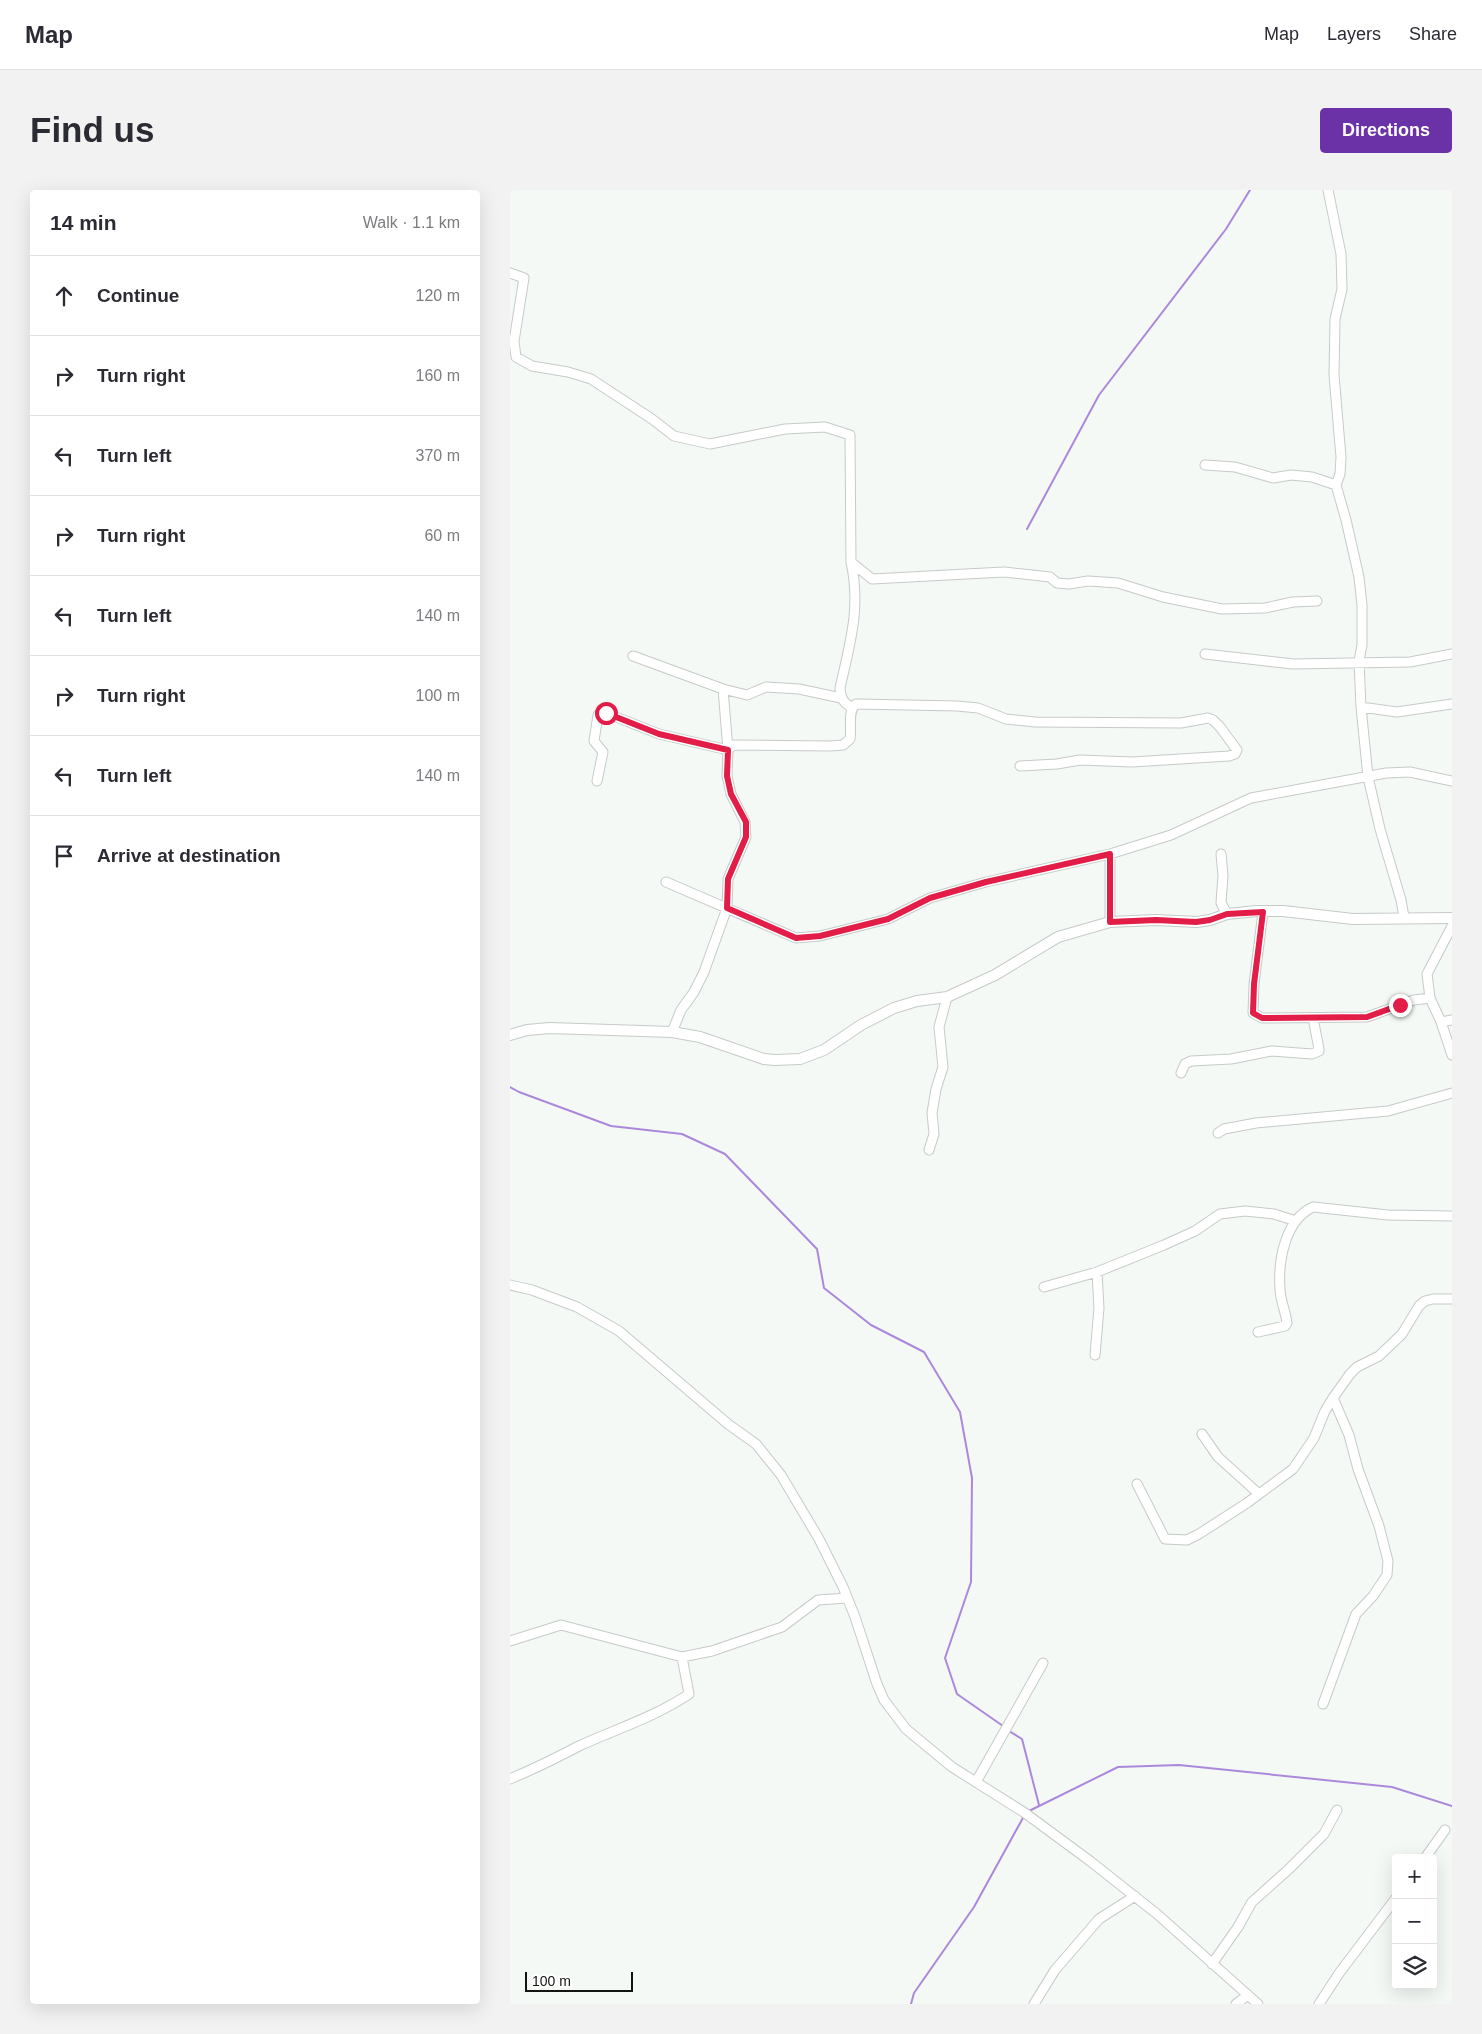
<!DOCTYPE html>
<html lang="en">
<head>
<meta charset="utf-8">
<style>
  body { margin:0; font-family:Arial,sans-serif; background:#f2f2f3; color:#2b2b33 }
  .controls { position:absolute; right:15px; bottom:15px; display:grid; overflow:hidden; border-radius:5px; box-shadow:0 5px 20px #0002 }
  .controls button { width:45px; height:45px; display:grid; place-items:center; padding:0; border:0; border-bottom:1px solid #e1e1e2; background:#fff; color:#2b2b33; font:25px sans-serif }
  .scale { position:absolute; left:15px; bottom:12px; width:108px; box-sizing:border-box; padding-left:5px; border:2px solid #121412; border-top:0; font-size:14px; line-height:18px; white-space:nowrap; color:#121412; -webkit-text-stroke:4px #fff; paint-order:stroke }
  .stop { position:absolute; width:15px; height:15px; margin:-11px; border:4px solid #e11d48; border-radius:50%; background:#fff }
  .stop.end { background:#e11d48; border-color:#fff; box-shadow:0 1px 5px #0008 }
  .list { margin:0; padding:0; list-style:none }
  h2 { display:flex; justify-content:space-between; align-items:center; height:65px; margin:0; padding:0 20px; font-size:21px }
  h2 small { font-size:16px; font-weight:400; color:#7c7c81 }
  .list li { display:grid; grid-template-columns:32px 1fr auto; gap:15px; align-items:center; box-sizing:border-box; height:80px; padding:0 20px; border-top:1px solid #e1e1e2 }
  .list b { display:block; font-size:19px; white-space:nowrap }
  .list em { font-size:16px; font-style:normal; color:#7c7c81 }
  .icon { flex:none; width:28px; height:28px; fill:none; stroke:currentColor; stroke-width:2; stroke-linecap:round; stroke-linejoin:round }
  .map { position:relative; flex:none; width:942px; height:1814px; overflow:hidden; border-radius:5px }
  header { display:flex; align-items:center; gap:30px; box-sizing:border-box; height:70px; padding:0 25px; background:#fff; border-bottom:1px solid #e1e1e2 }
  header strong { font-size:24px }
  nav { display:flex; gap:28px; margin-inline-start:auto; font-size:18px }
  .intro { display:flex; align-items:center; justify-content:space-between; box-sizing:border-box; height:120px; padding:0 30px }
  h1 { margin:0; font-size:35px }
  .button { padding:12px 22px; border-radius:5px; background:#6b31a7; color:#fff; font-size:18px; font-weight:700 }
  main { display:flex; gap:30px; padding:0 30px }
  aside { flex:1; background:#fff; border-radius:5px; box-shadow:0 5px 20px #0002 }
  .map>svg:first-child { display:block }
  .lines { fill:none; stroke-linecap:round; stroke-linejoin:round }
  .stream { stroke:#ab88dc; stroke-width:2 }
  .minor-casing { stroke:#c6cbc7; stroke-width:11 }
  .tertiary-casing { stroke:#c6cbc7; stroke-width:12 }
  .minor { stroke:#fff; stroke-width:9 }
  .tertiary { stroke:#fff; stroke-width:10 }
  .route { stroke:#e11d48; stroke-width:6 }
</style>
</head>
<body>
<header>
<strong>Map</strong>
<nav><a>Map</a><a>Layers</a><a>Share</a></nav>
</header>
<div class="intro"><h1>Find us</h1><a class="button">Directions</a></div>
<main>
<aside>
<h2>14 min<small>Walk · 1.1 km</small></h2>
<ul class="list">
<li><svg class="icon" aria-label="ahead" viewBox="0 0 24 24"><path d="M12 20V5M6 11l6-6 6 6"/></svg><div><b>Continue</b></div><em>120 m</em></li>
<li><svg class="icon" aria-label="right" viewBox="0 0 24 24"><path d="M7 20v-9h11M14 6l5 5-5 5"/></svg><div><b>Turn right</b></div><em>160 m</em></li>
<li><svg class="icon" aria-label="left" viewBox="0 0 24 24"><path d="M17 20v-9H6M10 6l-5 5 5 5"/></svg><div><b>Turn left</b></div><em>370 m</em></li>
<li><svg class="icon" aria-label="right" viewBox="0 0 24 24"><path d="M7 20v-9h11M14 6l5 5-5 5"/></svg><div><b>Turn right</b></div><em>60 m</em></li>
<li><svg class="icon" aria-label="left" viewBox="0 0 24 24"><path d="M17 20v-9H6M10 6l-5 5 5 5"/></svg><div><b>Turn left</b></div><em>140 m</em></li>
<li><svg class="icon" aria-label="right" viewBox="0 0 24 24"><path d="M7 20v-9h11M14 6l5 5-5 5"/></svg><div><b>Turn right</b></div><em>100 m</em></li>
<li><svg class="icon" aria-label="left" viewBox="0 0 24 24"><path d="M17 20v-9H6M10 6l-5 5 5 5"/></svg><div><b>Turn left</b></div><em>140 m</em></li>
<li><svg class="icon" aria-label="arrive" viewBox="0 0 24 24"><path d="M6 21V4h12l-3 4 3 4H6"/></svg><div><b>Arrive at destination</b></div></li>
</ul>
</aside>
<div class="map">
<svg width="942" height="1814" viewBox="0 0 942 1814">
  <rect width="100%" height="100%" fill="#f4f9f5"/>
  <g class="lines">
    <path class="stream" d="M517,339L589,205L716,39L740,0
      M0,897L9,902L101,936L172,944L215,964L307,1059L314,1098L361,1135L414,1162L450,1222L462,1288L461,1392L435,1468L447,1504L493,1536
      M499,1541L512,1549L529,1615
      M519,1621L608,1577L669,1575L882,1597L942,1616
      M401,1814L404,1803L464,1717L514,1626"/>
    <defs>
      <path id="minor" d="M818,0L831,64L832,99L825,129L824,185L831,267L830,284L826,295L836,330L849,387L852,415V455L849,471L851,517L858,587L870,639L891,710L894,727
        M0,83L14,88L4,151L6,167L22,176L58,182L81,189L142,229L164,246L200,254L275,239L315,237L340,245L341,372
        M695,275L725,277L763,288L781,285L802,287L826,295
        M695,464L783,474L900,472L942,464
        M213,499L237,505L256,497L289,499L331,508
        M851,517L887,522L942,514
        M342,518C333,512 331,509 330,498C340,453 351,418 341,372L362,389L494,382L540,387L547,393L559,394L578,391L608,393L653,407L712,419L755,418L783,412L807,411
        M87,591L93,562L84,551L88,525L96,523L149,544L218,560L213,499L123,466
        M600,664V732
        M711,664L713,685L711,713L717,724
        M156,692L286,748L310,746L378,729L420,708L476,692L600,664L661,645L741,608L876,583L900,582L942,591
        M753,722L744,794L743,823L752,828L857,827L904,810L920,808
        M942,736L917,784L920,808L931,832L942,865
        M931,832L942,830
        M162,842L171,820L184,802L194,782L217,718L218,689L236,647L235,632L221,604L217,586L218,560L223,555L320,556L333,555L340,549C342,539 337,521 346,514L447,516L468,518L496,529L525,532L671,533L698,528L703,530L710,537L727,560L725,564L719,566L622,572L570,570L547,574L510,576
        M671,883L675,874L681,871L721,869L762,861L802,864L809,861V859L803,828
        M708,943L714,939L746,933L878,921L942,903
        M419,960L424,944L422,923L426,899L433,877L429,837L437,807
        M0,1095L22,1100L67,1117L109,1141L218,1234L246,1254L271,1285L309,1349L333,1397L345,1427L367,1494L374,1510L396,1539L442,1577L515,1623L580,1671L647,1724L748,1814
        M534,1097L587,1082L654,1055L685,1041L710,1024L735,1021L764,1024L786,1031
        M748,1142L775,1136L777,1133C776,1122 770,1110 770,1099C768,1070 775,1030 803,1017L878,1025L942,1026
        M585,1165L589,1118L587,1082
        M823,1208L840,1184L847,1177L869,1166L892,1144L909,1116L915,1111L923,1109H942
        M692,1244L708,1267L749,1304
        M627,1294L655,1349L677,1350L689,1344L737,1313L783,1279L804,1248L815,1221L823,1208L839,1245L848,1279L869,1336L878,1371L877,1385L863,1406L846,1424L813,1514
        M0,1451L51,1435L172,1467L202,1461L272,1437L308,1410L337,1408
        M0,1589C24,1579 46,1568 69,1556C106,1539 145,1527 179,1504L172,1467
        M466,1592L533,1473
        M915,1668L935,1640
        M702,1774L728,1737L742,1712L779,1679L814,1644L827,1620
        M524,1814L545,1780L589,1729L625,1706
        M726,1814L738,1805
        M809,1814L830,1782L886,1708"/>
      <path id="tertiary" d="M0,845L17,840L40,838L162,842L190,847L254,869L265,870L290,869L314,860L351,835L384,818L407,811L437,807L485,785L548,747L600,732L646,730L687,732L700,730L717,724L747,721H773L843,729L942,728"/>
    </defs>
    <use href="#minor" class="minor-casing"/>
    <use href="#tertiary" class="tertiary-casing"/>
    <use href="#minor" class="minor"/>
    <use href="#tertiary" class="tertiary"/>
  </g>
  <g class="lines">
    <path class="route" d="M96,523L149,544L218,560L217,586L221,604L236,632V647L218,689L217,718L286,748L310,746L378,729L420,708L476,692L600,664V732L646,730L686,732L700,730L717,724L753,722L744,794L743,823L752,828L857,827L890,815"/>
  </g>
</svg>
<div class="controls">
<button>+</button>
<button>−</button>
<button><svg class="icon" aria-label="layers" viewBox="0 0 24 24"><path d="M12 4l9 5-9 5-9-5zM3 14l9 5 9-5"/></svg></button>
</div>
<div class="scale">100 m</div>
<div class="stop" style="left:96px;top:523px"></div>
<div class="stop end" style="left:890px;top:815px"></div>
</div>
</main>
</body>
</html>
